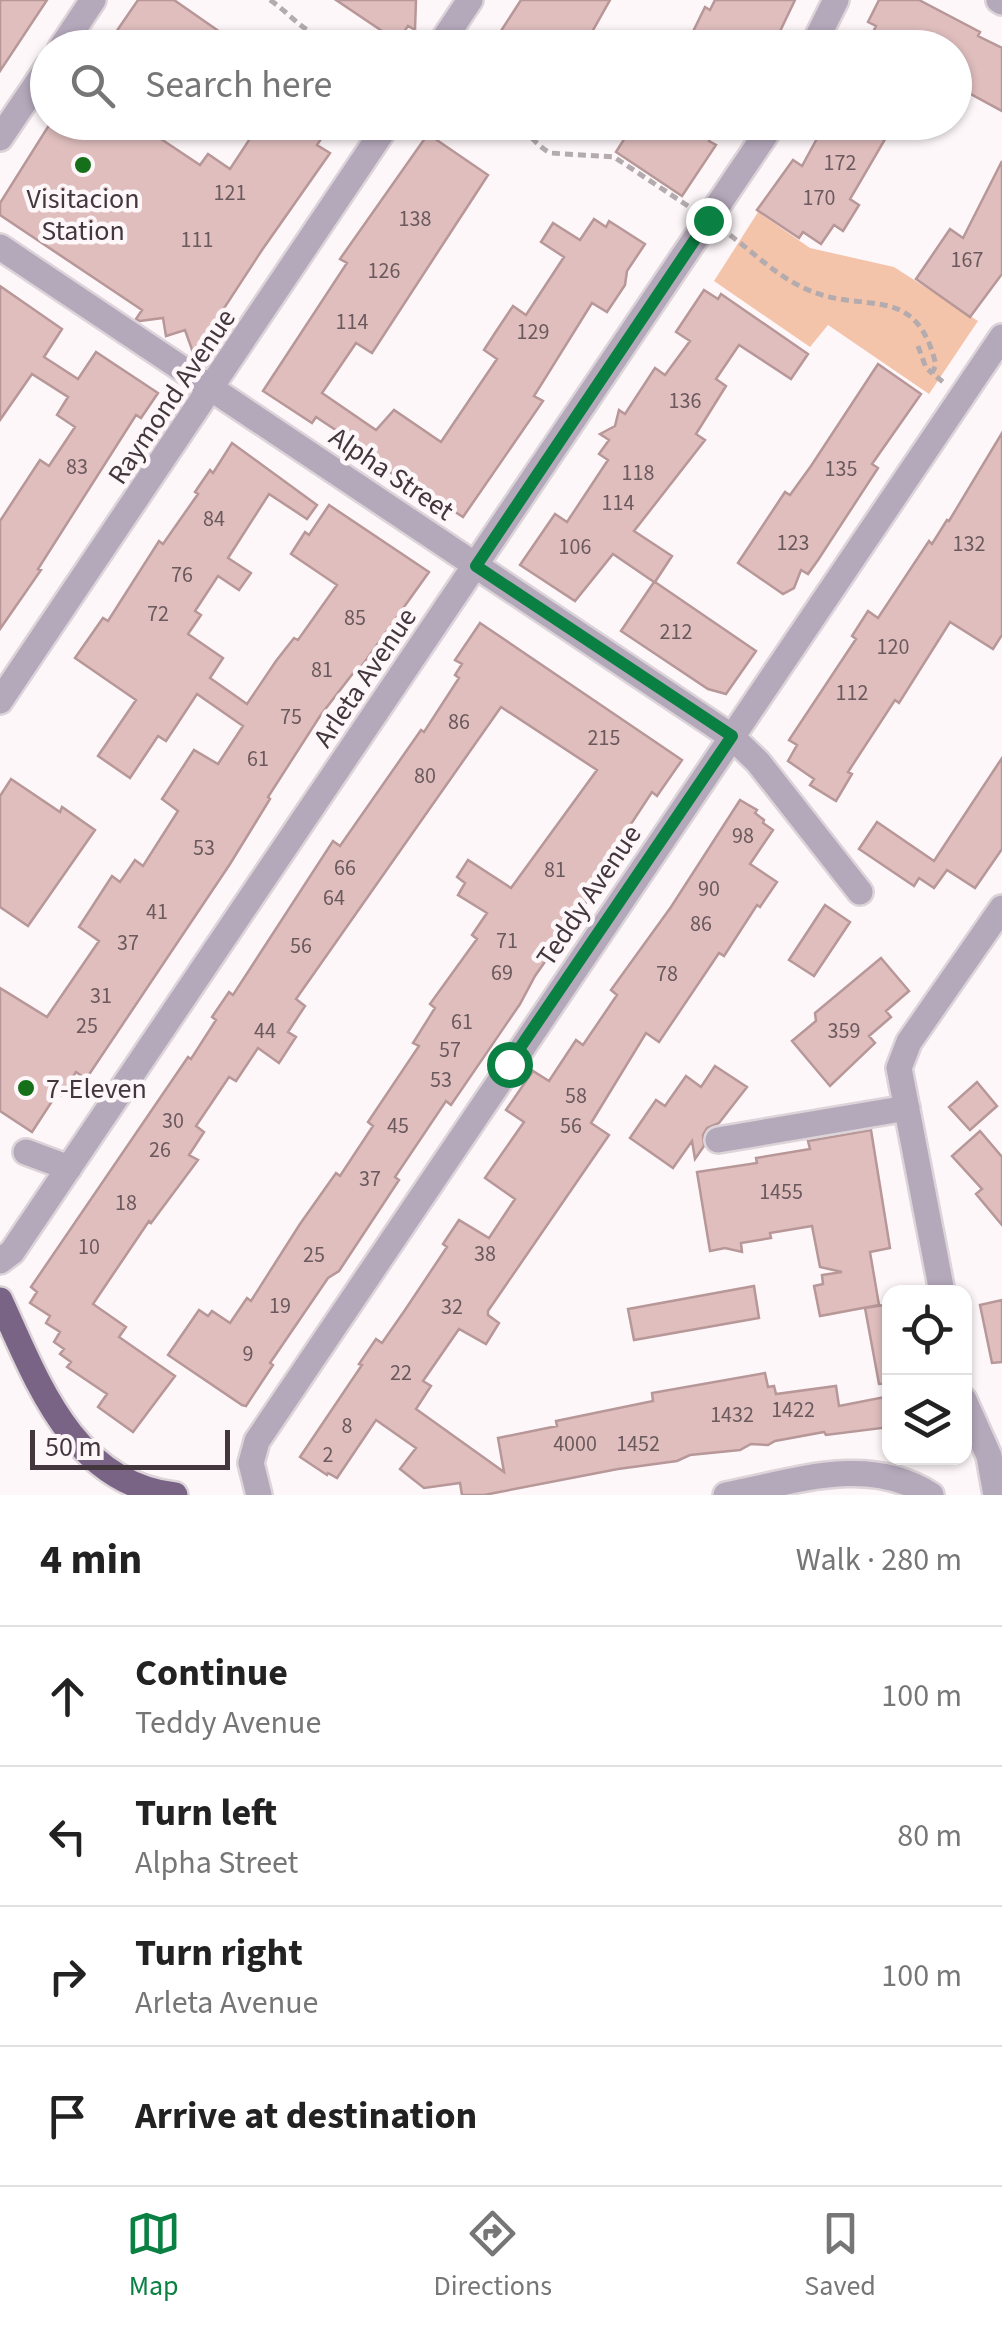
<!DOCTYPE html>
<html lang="en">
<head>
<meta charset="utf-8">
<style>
  body { margin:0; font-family:"Source Sans 3",sans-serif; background:#f6f6f6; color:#222 }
  .controls { position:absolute; right:30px; bottom:30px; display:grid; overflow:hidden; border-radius:20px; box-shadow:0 2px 8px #0004 }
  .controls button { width:90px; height:90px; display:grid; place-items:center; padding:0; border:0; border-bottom:2px solid #e0e0e0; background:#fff; color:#222; font:50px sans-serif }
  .scale { position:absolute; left:30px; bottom:25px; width:200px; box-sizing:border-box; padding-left:10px; border:5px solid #43373d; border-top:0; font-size:28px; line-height:35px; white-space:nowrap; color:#43373d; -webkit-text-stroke:8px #fef7fa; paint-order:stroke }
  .stop { position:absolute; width:30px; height:30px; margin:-22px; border:8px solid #0b8043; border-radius:50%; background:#fff }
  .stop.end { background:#0b8043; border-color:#fff; box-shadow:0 2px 10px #0008 }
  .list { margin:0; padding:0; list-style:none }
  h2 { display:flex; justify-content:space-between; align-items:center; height:130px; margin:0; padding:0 40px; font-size:42px }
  h2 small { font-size:32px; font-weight:400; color:#767676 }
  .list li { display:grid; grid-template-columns:65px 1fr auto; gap:30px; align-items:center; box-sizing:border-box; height:140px; padding:0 40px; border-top:2px solid #e0e0e0 }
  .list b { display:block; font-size:38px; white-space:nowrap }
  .list p { margin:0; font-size:32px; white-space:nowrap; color:#767676 }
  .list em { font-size:32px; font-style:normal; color:#767676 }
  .icon { flex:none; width:55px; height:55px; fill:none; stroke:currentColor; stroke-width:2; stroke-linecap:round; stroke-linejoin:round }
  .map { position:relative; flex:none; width:1002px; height:1495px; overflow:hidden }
  .search { position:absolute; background:#fff; box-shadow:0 2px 8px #0004; left:30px; right:30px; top:30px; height:110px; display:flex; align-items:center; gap:25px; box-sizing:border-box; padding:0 35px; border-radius:55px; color:#767676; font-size:38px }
  .sheet { height:690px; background:#fff }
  nav { display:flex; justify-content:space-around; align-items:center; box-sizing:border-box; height:140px; border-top:2px solid #e0e0e0; background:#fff; font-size:28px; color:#767676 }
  nav a { display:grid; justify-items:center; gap:5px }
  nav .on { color:#0b8043 }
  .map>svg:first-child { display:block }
  .green { fill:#f4c4aa }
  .building { fill:#e0bebe; stroke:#b79798; stroke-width:2.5 }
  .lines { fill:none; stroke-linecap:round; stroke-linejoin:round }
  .minor-casing { stroke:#dcd4d8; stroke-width:30 }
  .major-casing { stroke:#dcd4d8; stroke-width:30 }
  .path { stroke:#b4abaf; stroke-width:5; stroke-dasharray:8 5; stroke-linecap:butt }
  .minor { stroke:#b4a8bb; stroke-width:25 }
  .major { stroke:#7a6485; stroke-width:25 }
  .route { stroke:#0b8043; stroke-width:12 }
  .poi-dot { fill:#166f19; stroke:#fef7fa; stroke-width:4 }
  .labels { text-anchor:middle; stroke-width:9; stroke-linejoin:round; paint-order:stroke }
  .number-label { font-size:22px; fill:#6a595d }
  .poi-label { font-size:28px; fill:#43373d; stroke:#fef7fa }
  .street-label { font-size:28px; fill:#43373d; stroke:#fef7fa }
</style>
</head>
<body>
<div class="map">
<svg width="1002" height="1495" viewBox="0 0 1002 1495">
  <rect width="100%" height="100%" fill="#fef7fa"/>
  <path class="green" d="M758,212L810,248L894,267L978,321L929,394L828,325L810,347L714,281Z"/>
  <path class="building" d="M0,0H47L0,71Z
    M138,0H174L243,48H105Z
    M336,0H416L415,30L408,26L399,39L393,34L391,37Z
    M521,0H610L583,48H518L499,34Z
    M715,0H795L772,48H685L705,7L710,10Z
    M879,0H919L980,32L978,36L1002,48V111L954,85V48H865L876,26L868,22Z
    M51,122H164L155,135L200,165L208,154L230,169L261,122H332L317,145L330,153L262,250L215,322V332L211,333L195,358L185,330L166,336L163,318L140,321L136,319L142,310L0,215V203Z
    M635,122H721L709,141L716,145L682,196L616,152Z
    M826,122H877L891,129L850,199L859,205L843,231L834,225L821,244L803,232L799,238L757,210L793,160L802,166Z
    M428,134L488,175L372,353L356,343L322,393L376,430L394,410L441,442L497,359L484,350L495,333L513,306L526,315L564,257L541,242L553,223L580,240L594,219L606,227L609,221L645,244L627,271L625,285L607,312L592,303L534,396L543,401L463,517L452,510L450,513L360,452L363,448L316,417L312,423L263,391L347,263L340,259Z
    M1002,161V274L970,317L916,279L950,229L963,238Z
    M0,286L62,329L44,357L78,379L96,352L158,393L141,418L136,415L38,569L41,570L0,629V521L40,460L49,466L75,427L57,415L68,397L32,374L0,420Z
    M704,290L718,299L721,294L808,354L791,379L739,345L716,379L726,386L696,434L705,440L634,531L672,556L655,582L756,651L726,694L708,689L621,631L654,582L613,554L575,601L520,565L555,514L567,522L608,460L599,454L609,440L600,434L615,426L619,410L625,414L655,368L665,375L690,341L676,332Z
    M878,364L921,394L872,464L878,468L818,560L808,574L801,570L794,588L783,594L738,563L785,492L790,495L811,466Z
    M1002,433V635L993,649L950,622L899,703L895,700L848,772L852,774L836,801L810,785L814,779L788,761L797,745L789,740L856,639L852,636L868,611L878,618L929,541L932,544L947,520L949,521Z
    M232,443L317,505L307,519L269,494L228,558L251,573L239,590L218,576L195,611L201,615L188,634L223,658L210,678L247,704L276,661L294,638L298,640L337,585L291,554L305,532L309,535L329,505L429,572L356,674L354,672L320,716L268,797L270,799L230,864L86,1079L76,1072L61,1095L58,1092L32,1132L0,1111V988L47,1017L99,941L79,927L112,876L120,882L135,860L143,866L178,811L162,799L194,750L218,764L243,726L197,694L166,741L158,736L130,778L98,756L136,700L75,658L103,618L108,621L159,541L163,544L198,494L195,492L210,470L213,473Z
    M480,623L682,760L657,796L652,792L598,874L604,877L535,976L520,1004L451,1105L446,1101L395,1177L399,1180L339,1271L328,1278L270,1363L273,1365L246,1406L242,1405L168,1355L199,1310L208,1316L212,1311L230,1323L247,1298L251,1301L300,1224L336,1173L340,1176L373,1126L368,1122L419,1046L413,1043L435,1008L430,1004L477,939L472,935L487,913L458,895L465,883L457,877L468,860L511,888L597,770L501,707L296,999L305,1006L288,1032L296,1037L279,1063L258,1048L236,1081L229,1077L196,1126L204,1132L189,1155L198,1160L151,1223L149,1221L93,1304L126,1327L119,1337L175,1376L133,1432L98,1407L107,1394L67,1367L71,1362L60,1354L64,1349L54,1342L60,1332L46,1323L50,1316L30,1303L37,1292L31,1287L188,1057L191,1059L216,1020L212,1017L229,992L233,995L333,841L340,846L421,730L424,732L459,678L455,675L462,664L455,660Z
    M1002,758V849L975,888L947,870L934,888L919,878L914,886L859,849L877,822L934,861Z
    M11,779L60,812L62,807L95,830L28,926L0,907V796Z
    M740,800L757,810L755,813L764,820L763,823L773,830L750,864L777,882L760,907L757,905L724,956L719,953L659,1042L646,1033L591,1123L609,1135L488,1311V1315L499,1323L486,1344L459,1329L423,1381L431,1386L416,1409L504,1472L498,1438L557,1426L556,1421L653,1401L652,1393L765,1373L768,1387L774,1386L776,1394L836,1386L839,1406L890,1396V1427L826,1435L824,1432L775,1441L768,1445L751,1444L740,1450L690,1455L677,1461L618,1469L484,1495H462L460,1483L424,1488L400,1469L416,1448L376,1420L337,1478L328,1473L327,1475L300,1457L362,1365L359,1364L376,1339L382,1343L405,1310L447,1247L443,1244L459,1220L489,1238L515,1199L485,1178L524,1122L506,1110L533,1071L549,1081L576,1040L583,1045L617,995L611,990L671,907Z
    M825,905L850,922L814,976L789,960Z
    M881,958L909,991L886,1011L891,1017L869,1036L875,1043L830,1086L792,1041L816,1021L815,1013Z
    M715,1066L747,1087L719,1123L707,1128L703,1135L704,1146L695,1159L692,1141L673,1168L630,1138L656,1100L665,1106L686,1076L701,1087Z
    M977,1082L997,1106L970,1130L949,1107Z
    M871,1130L890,1248L870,1252L879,1305L820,1316L814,1286L823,1284L822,1275L842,1272L820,1267L812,1226L770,1233L771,1238L741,1243L742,1252L725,1248L710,1251L697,1172L757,1163L756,1158L810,1149L808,1141Z
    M980,1131L1002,1157V1225L976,1194L982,1189L952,1156Z
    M754,1286L759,1318L634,1340L628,1309Z
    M1002,1300V1362L992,1363L980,1305Z
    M890,1304V1383L879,1384L865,1308Z"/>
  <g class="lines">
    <defs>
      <path id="minor" d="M999,0L1002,2
        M61,48L93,0
        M438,48L470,0
        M812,48L836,0
        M0,138L48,67
        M0,247L732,737L758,762L860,892
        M0,701L389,122
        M718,1140L907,1108
        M26,1152L69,1168
        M0,1261L12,1252L774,122
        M942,1292L899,1068L909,1042L1002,908
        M964,1400L989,1456L996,1495
        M259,1495L251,1463L257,1441L1002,337
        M726,1495C793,1482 868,1454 931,1495"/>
      <path id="major" d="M0,1300C38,1383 73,1483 175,1495"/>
    </defs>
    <use href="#minor" class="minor-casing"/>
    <use href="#major" class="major-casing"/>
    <path class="path" d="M270,0C291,14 305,35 331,41C357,46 365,33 394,48
      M511,122C528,130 535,145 550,153L614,157L688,206
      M730,235C755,254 777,276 806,289C865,316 915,280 936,365L932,373L943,382
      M918,346L926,368L932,373"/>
    <use href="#minor" class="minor"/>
    <use href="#major" class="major"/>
  </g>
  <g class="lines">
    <path class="route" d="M509,1064L732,736L476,566L708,220"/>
  </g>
  <g class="poi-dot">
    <circle cx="83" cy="165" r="10"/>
    <circle cx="26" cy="1088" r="10"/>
  </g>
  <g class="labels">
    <g class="number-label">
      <text x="840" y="170">172</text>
      <text x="230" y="200">121</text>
      <text x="819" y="205">170</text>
      <text x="415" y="226">138</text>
      <text x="197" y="247">111</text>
      <text x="967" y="267">167</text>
      <text x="384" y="278">126</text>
      <text x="352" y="329">114</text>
      <text x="533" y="339">129</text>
      <text x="685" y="408">136</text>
      <text x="77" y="474">83</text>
      <text x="841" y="476">135</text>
      <text x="638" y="480">118</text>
      <text x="618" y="510">114</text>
      <text x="214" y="526">84</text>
      <text x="793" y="550">123</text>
      <text x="969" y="551">132</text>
      <text x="575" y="554">106</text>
      <text x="182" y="582">76</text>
      <text x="158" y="621">72</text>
      <text x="355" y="625">85</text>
      <text x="676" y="639">212</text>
      <text x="893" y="654">120</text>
      <text x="322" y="677">81</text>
      <text x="852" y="700">112</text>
      <text x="291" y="724">75</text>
      <text x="459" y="729">86</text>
      <text x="604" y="745">215</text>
      <text x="258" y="766">61</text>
      <text x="425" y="783">80</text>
      <text x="743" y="843">98</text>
      <text x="204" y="855">53</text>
      <text x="345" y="875">66</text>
      <text x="555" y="877">81</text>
      <text x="709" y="896">90</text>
      <text x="334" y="905">64</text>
      <text x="157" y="919">41</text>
      <text x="701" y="931">86</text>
      <text x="507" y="948">71</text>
      <text x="128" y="950">37</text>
      <text x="301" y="953">56</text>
      <text x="502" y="980">69</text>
      <text x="667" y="981">78</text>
      <text x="101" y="1003">31</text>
      <text x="462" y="1029">61</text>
      <text x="87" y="1033">25</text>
      <text x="265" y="1038">44</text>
      <text x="844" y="1038">359</text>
      <text x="450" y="1057">57</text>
      <text x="441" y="1087">53</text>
      <text x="576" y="1103">58</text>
      <text x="173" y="1128">30</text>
      <text x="398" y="1133">45</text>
      <text x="571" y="1133">56</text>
      <text x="160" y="1157">26</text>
      <text x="370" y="1186">37</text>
      <text x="781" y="1199">1455</text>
      <text x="126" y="1210">18</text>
      <text x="89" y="1254">10</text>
      <text x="485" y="1261">38</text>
      <text x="314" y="1262">25</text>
      <text x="280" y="1313">19</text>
      <text x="452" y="1314">32</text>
      <text x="248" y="1361">9</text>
      <text x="401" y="1380">22</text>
      <text x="793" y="1417">1422</text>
      <text x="732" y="1422">1432</text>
      <text x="347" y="1433">8</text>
      <text x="575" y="1451">4000</text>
      <text x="638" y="1451">1452</text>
      <text x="328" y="1462">2</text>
    </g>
    <g class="poi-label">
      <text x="83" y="208">Visitacion<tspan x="83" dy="32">Station</tspan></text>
      <text x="46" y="1098" text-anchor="start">7-Eleven</text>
    </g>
    <g class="street-label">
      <text transform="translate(171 396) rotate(-56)" y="10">Raymond Avenue</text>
      <text transform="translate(392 473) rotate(34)" y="10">Alpha Street</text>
      <text transform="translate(364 677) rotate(-56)" y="10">Arleta Avenue</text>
      <text transform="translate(588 895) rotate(-56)" y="10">Teddy Avenue</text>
    </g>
  </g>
</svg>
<div class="controls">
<button><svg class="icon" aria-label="locate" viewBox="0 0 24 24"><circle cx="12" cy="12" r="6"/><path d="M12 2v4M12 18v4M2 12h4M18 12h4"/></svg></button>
<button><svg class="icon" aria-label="layers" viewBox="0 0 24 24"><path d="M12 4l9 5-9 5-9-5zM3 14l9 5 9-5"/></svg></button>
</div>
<div class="scale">50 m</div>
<div class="stop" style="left:509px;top:1064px"></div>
<div class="stop end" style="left:708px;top:220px"></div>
<div class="search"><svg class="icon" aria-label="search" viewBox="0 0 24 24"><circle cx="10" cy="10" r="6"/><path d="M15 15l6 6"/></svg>Search here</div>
</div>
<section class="sheet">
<h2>4 min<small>Walk · 280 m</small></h2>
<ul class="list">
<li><svg class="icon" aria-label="ahead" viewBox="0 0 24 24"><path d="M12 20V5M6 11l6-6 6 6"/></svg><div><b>Continue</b><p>Teddy Avenue</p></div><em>100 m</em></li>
<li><svg class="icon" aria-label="left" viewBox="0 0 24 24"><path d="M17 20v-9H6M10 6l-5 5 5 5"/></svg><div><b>Turn left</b><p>Alpha Street</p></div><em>80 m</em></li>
<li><svg class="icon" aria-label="right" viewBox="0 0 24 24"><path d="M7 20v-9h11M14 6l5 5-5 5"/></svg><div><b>Turn right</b><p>Arleta Avenue</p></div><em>100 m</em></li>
<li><svg class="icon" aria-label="arrive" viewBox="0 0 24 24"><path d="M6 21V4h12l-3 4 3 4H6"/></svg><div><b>Arrive at destination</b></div></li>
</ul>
</section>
<nav>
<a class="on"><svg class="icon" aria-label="map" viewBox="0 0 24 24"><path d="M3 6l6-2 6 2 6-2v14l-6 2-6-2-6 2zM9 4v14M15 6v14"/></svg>Map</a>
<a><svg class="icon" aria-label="directions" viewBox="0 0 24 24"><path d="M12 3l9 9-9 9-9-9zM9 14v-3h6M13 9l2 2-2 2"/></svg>Directions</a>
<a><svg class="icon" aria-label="saved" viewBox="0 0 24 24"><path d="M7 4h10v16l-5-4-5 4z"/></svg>Saved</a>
</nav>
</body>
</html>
